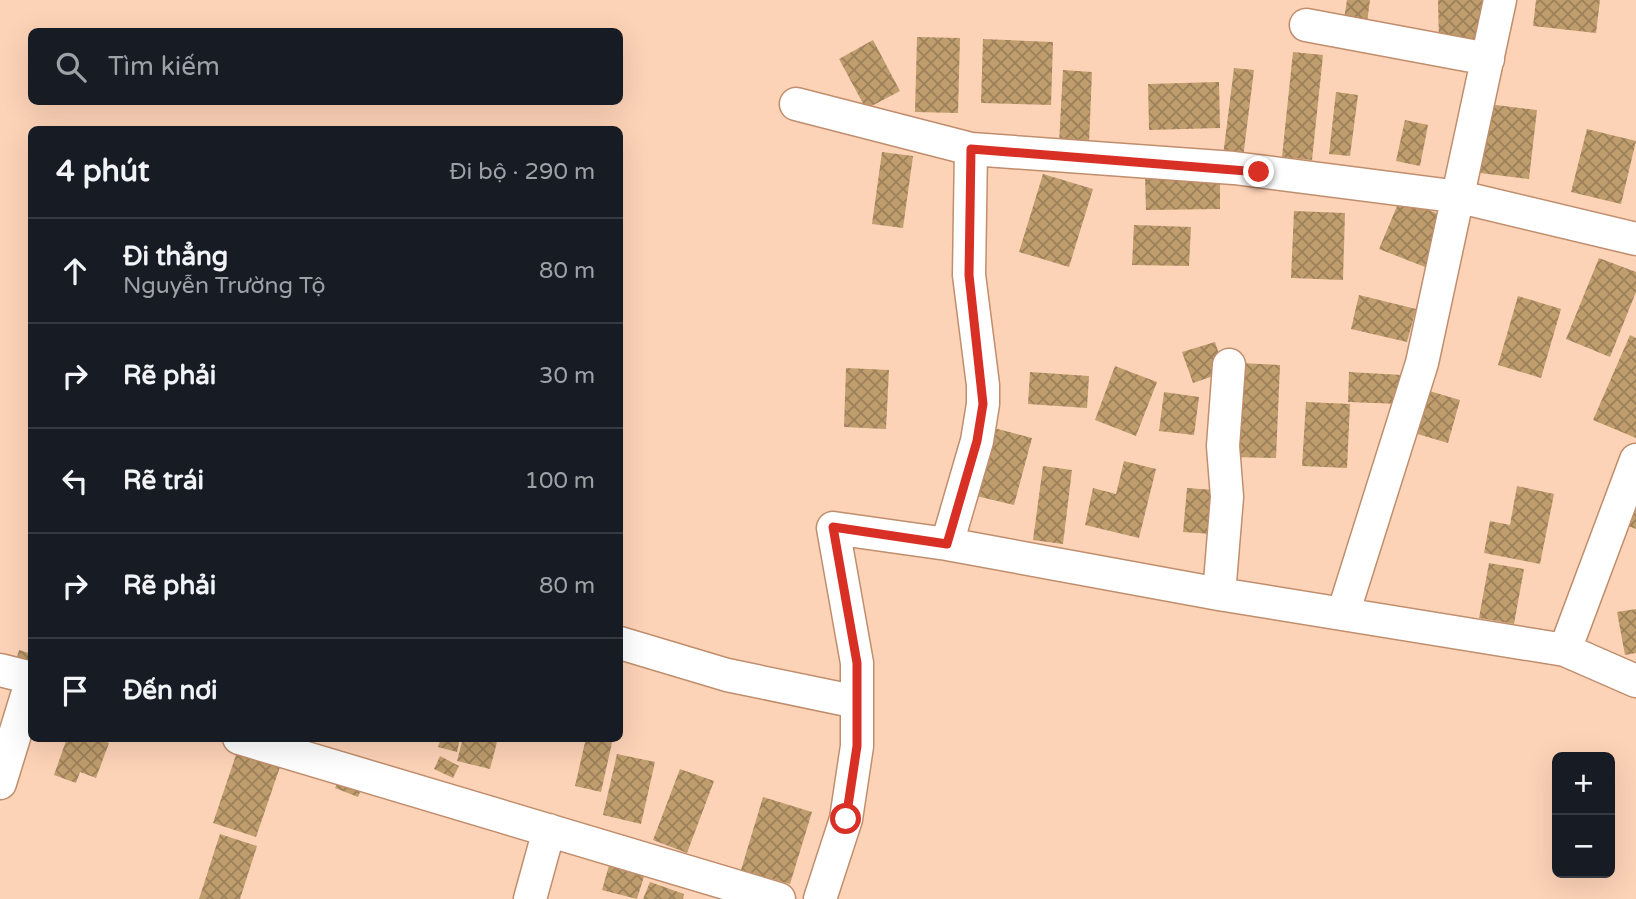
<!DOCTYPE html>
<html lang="vi">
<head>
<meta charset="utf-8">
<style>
  body { margin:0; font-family:"Varela Round",sans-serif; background:#20242c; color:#f1f3f6 }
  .controls { position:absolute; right:21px; bottom:21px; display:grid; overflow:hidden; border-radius:10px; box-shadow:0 7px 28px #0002 }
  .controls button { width:63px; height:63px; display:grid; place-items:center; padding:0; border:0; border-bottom:2px solid #363941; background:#171b24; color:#f1f3f6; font:35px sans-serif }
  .stop { position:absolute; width:21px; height:21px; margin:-16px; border:5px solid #d93025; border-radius:50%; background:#fff }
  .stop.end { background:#d93025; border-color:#fff; box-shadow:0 2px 7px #0008 }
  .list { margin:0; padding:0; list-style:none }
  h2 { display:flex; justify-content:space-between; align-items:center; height:91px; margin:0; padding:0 28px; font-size:30px }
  h2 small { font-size:23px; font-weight:400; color:#9ea1a6 }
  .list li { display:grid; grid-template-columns:46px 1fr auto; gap:21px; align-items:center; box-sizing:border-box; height:105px; padding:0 28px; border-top:2px solid #363941 }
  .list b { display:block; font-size:26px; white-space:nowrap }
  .list p { margin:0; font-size:23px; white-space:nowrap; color:#9ea1a6 }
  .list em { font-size:23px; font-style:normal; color:#9ea1a6 }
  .icon { flex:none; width:38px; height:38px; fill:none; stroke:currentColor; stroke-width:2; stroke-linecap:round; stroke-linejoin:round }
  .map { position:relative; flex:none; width:1636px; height:899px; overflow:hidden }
  .search { position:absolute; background:#171b24; box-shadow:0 7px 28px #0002; left:28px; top:28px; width:595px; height:77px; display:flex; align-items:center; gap:18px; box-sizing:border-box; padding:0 24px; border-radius:10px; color:#9ea1a6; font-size:26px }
  .panel { position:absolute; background:#171b24; box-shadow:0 7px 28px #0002; left:28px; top:126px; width:595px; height:616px; border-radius:10px }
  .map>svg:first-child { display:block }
  .building { fill:url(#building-cross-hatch) }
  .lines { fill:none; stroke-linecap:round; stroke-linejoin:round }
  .minor-casing { stroke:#c08e6d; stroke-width:35 }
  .minor { stroke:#fff; stroke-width:32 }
  .route { stroke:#d93025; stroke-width:9 }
</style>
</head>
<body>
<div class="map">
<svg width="1636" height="899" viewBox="0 0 1636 899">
  <defs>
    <pattern id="building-cross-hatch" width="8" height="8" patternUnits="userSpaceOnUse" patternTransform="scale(1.75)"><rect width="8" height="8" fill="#bf9d6d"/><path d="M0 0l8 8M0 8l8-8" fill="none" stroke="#9c8059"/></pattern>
  </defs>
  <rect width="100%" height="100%" fill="#fdd3b7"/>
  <path class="building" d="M1347,0H1370L1367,23L1344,19Z
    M1438,0H1483V41L1439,42Z
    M1536,0H1600L1596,33L1533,26Z
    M917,37L960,38L958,113L915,112Z
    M983,39L1053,42L1051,105L981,103Z
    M873,40L900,91L866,109L839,59Z
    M1293,52L1323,55L1312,160L1282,157Z
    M1234,68L1254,70L1243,158L1223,156Z
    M1063,70L1092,72L1089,144L1059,143Z
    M1219,82L1220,128L1149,130L1148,84Z
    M1336,92L1358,95L1350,156L1329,154Z
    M1488,104L1537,110L1529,179L1480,173Z
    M1405,120L1428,125L1420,166L1396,161Z
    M1587,129L1636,141L1621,204L1571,192Z
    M882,152L913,156L903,228L872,224Z
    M1043,174L1093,189L1069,267L1019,252Z
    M1220,175V209L1146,210L1145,176Z
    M1400,199L1446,217L1425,267L1379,249Z
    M1294,211L1345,213L1343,280L1291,278Z
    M1134,225L1191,227L1189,266L1132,265Z
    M1599,258L1636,272V292L1610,357L1566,339Z
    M1359,295L1416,309L1407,342L1351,329Z
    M1518,296L1561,309L1541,378L1498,365Z
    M1630,335L1636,338V438L1593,420Z
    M1215,342L1225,372L1193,383L1182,352Z
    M1240,363L1280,365L1276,458L1236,457Z
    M1115,366L1157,382L1136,436L1095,420Z
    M846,368L889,370L886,429L844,427Z
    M1030,372L1089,376L1087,408L1028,404Z
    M1349,372L1402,375L1401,404L1348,402Z
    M1426,390L1460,400L1448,443L1414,433Z
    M1164,392L1199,397L1194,435L1159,431Z
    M1306,402L1350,404L1347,468L1302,466Z
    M986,426L1032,438L1014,505L968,494Z
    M1124,461L1156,469L1139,538L1085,525L1093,488L1116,494Z
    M1043,466L1072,470L1063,544L1033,540Z
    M1517,486L1554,494L1540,564L1484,553L1490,521L1510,525Z
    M1187,488L1215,490L1212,534L1183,532Z
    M1636,500V529L1626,525Z
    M1489,563L1524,569L1514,624L1479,618Z
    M1636,609V653L1625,655L1617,612Z
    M19,650L32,654V669L15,664Z
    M67,738H97L109,743L96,778L80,772L76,783L54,775Z
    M441,738H460L457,752L438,747Z
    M463,738H498L490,769L457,761Z
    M586,738H613L601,792L575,786Z
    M237,752L280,767L256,837L213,823Z
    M617,754L655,762L641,824L603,815Z
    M440,756L459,766L453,778L434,769Z
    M680,769L714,781L687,853L653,840Z
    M342,773L364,782L358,797L335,788Z
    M763,797L812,812L790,884L741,870Z
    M220,834L257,846L240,899H199Z
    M610,862L645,873L637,899L602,890Z
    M650,882L684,894L683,899H643Z"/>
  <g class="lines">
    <defs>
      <path id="minor" d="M1306,25L1488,59
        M796,104L971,149L1234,168L1460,197L1636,239
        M947,544L977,441L983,404V385L969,275L971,149
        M1219,594L1227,497L1223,446L1229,365
        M1343,614L1422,363L1500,0
        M620,643L727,675L857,702
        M1565,650L1636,681
        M0,670L32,678
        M239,738L779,899
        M0,783L32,679
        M530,899L549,830
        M820,899L846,819L857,746V663L833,528L947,544L1219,594L1565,650L1636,460"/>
    </defs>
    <use href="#minor" class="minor-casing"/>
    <use href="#minor" class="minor"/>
  </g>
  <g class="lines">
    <path class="route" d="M846,819L857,746V663L833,527L947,544L977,441L983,404L969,275L971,149L1259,172"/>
  </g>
</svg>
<div class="controls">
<button>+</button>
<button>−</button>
</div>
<div class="stop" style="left:846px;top:819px"></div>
<div class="stop end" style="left:1259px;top:172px"></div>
<div class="search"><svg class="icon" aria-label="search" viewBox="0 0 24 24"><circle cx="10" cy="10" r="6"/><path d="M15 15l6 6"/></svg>Tìm kiếm</div>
<section class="panel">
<h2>4 phút<small>Đi bộ · 290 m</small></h2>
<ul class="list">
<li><svg class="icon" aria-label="ahead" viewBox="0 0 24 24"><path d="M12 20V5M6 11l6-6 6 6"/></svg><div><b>Đi thẳng</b><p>Nguyễn Trường Tộ</p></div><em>80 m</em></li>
<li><svg class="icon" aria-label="right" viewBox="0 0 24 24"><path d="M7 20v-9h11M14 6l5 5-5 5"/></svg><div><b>Rẽ phải</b></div><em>30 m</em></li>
<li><svg class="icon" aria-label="left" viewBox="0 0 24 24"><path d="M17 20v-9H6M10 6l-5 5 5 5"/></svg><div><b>Rẽ trái</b></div><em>100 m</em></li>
<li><svg class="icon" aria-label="right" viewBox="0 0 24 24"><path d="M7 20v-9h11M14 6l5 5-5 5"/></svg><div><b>Rẽ phải</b></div><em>80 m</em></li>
<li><svg class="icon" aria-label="arrive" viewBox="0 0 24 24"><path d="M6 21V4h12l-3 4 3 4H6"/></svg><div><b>Đến nơi</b></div></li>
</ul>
</section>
</div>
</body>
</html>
